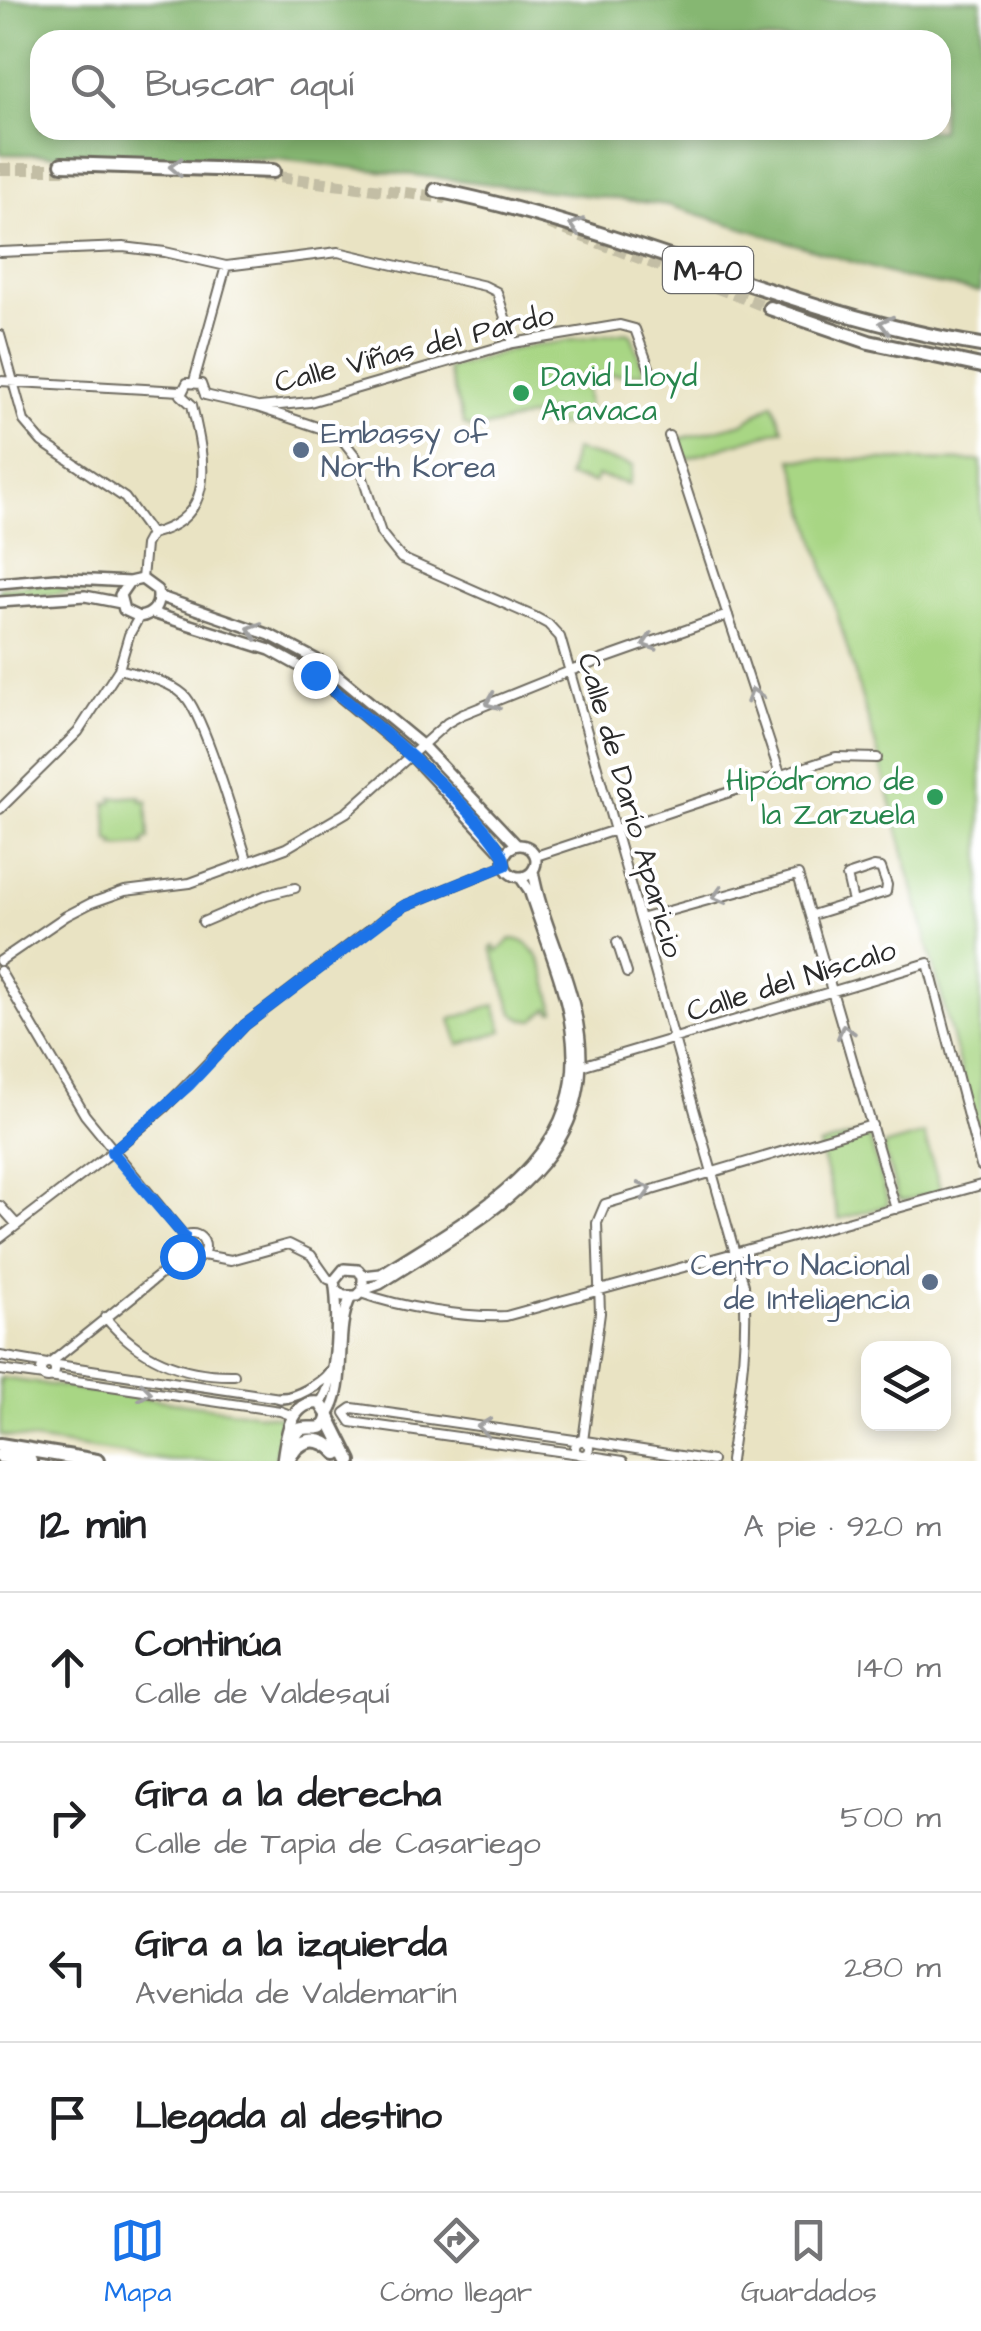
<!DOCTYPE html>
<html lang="es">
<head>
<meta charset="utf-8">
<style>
  body { margin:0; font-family:"Architects Daughter",sans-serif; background:#f6f6f6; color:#202124 }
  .controls { position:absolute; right:30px; bottom:30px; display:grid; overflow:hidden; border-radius:20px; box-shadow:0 5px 15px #0003 }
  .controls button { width:90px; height:90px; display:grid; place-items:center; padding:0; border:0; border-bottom:2px solid #e0e0e0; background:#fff; color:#202124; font:50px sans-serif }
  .stop { position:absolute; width:30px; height:30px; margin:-22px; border:8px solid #1a73e8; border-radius:50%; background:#fff }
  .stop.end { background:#1a73e8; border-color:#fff; box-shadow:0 2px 10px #0008 }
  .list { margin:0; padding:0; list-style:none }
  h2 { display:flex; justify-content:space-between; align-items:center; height:130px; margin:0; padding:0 40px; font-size:42px }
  h2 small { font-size:32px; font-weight:400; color:#757577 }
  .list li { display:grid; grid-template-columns:65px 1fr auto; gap:30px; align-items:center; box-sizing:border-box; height:150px; padding:0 40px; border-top:2px solid #e0e0e0 }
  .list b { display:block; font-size:38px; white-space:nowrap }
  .list p { margin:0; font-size:32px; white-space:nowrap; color:#757577 }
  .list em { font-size:32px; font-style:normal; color:#757577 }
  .icon { flex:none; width:55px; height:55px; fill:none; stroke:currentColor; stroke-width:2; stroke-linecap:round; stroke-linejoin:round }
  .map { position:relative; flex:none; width:981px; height:1461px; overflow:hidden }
  .search { position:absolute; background:#fff; box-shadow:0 5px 15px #0003; left:30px; right:30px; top:30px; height:110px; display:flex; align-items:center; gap:25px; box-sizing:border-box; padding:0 35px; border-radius:30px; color:#757577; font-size:38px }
  .sheet { height:730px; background:#fff }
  nav { display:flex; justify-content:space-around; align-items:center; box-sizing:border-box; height:140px; border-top:2px solid #e0e0e0; background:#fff; font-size:28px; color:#757577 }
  nav a { display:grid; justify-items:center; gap:5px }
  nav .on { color:#1a73e8 }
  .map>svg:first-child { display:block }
  .green { fill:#a8d684; stroke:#6a8058; stroke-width:2.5 }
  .forest { fill:#86b772; stroke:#58714e; stroke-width:2.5; fill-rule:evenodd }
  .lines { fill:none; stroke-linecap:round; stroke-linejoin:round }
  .motorway-tunnel { stroke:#c3bea5; stroke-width:12; stroke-dasharray:12 6; stroke-linecap:butt }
  .minor-casing { stroke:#6e6b60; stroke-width:12 }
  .tertiary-casing { stroke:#6e6b60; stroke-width:14 }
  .trunk-casing { stroke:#6e6b60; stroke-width:16 }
  .motorway-casing { stroke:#6e6b60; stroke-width:18 }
  .minor { stroke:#fff; stroke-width:8 }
  .tertiary { stroke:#fff; stroke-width:9 }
  .trunk { stroke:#fff; stroke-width:11 }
  .motorway { stroke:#fff; stroke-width:12 }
  .oneway { stroke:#a0a0a0 }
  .route { stroke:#1a73e8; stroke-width:12 }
  .leisure-dot { fill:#2e9e5b; stroke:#fff; stroke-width:4 }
  .service-dot { fill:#5c6f8a; stroke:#fff; stroke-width:4 }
  .labels { text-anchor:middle; stroke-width:8; stroke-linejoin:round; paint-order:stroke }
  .shield { fill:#fff; stroke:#6b6b6b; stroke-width:2.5 }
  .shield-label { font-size:28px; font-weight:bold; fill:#2b2b2b }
  .street-label { font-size:30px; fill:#2b2b2b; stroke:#fff }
  .leisure-label { font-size:30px; fill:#27864d; stroke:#fff; text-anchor:start }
  .service-label { font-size:30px; fill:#4e5e75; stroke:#fff; text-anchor:start }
</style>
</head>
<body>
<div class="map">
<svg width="981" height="1461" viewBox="0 0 981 1461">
  <rect width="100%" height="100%" fill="#fff"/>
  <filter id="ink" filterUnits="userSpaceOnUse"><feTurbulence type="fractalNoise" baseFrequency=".01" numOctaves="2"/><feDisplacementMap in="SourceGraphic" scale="20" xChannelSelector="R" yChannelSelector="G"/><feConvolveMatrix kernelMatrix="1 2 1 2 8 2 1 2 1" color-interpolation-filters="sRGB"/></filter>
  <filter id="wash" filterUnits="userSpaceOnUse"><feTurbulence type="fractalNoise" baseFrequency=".0048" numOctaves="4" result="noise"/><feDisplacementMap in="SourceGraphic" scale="40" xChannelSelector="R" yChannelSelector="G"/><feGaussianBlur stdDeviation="2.25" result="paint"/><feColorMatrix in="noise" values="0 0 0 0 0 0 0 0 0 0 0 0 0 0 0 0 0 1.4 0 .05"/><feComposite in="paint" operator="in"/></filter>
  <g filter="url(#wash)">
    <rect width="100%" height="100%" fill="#e9e3c3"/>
    <path class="green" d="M626,332L631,334L645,373L585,376L589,421L556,426L552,411L475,430L464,425L448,369L514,349Z
      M773,403L783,429L686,459L679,439L743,423Z
      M574,450L633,466L629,484L597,476L594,483L568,477Z
      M792,459L981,461V1148L879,757Z
      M53,583L120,587L118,595L81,592L0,598V588Z
      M141,796V801L147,800L149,839L144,840V845L114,847V842H109L106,803L112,802V798Z
      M511,939C543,939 547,986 555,1011L551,1012L549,1008L534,1020L523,1019L513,1013L491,948L494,946L497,952Z
      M495,1005L503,1031L459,1045L451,1019Z
      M862,1133L869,1137L888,1202L886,1206L839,1219L819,1146Z
      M924,1134L941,1191L903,1201L898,1198L883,1146Z
      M0,1378L281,1417L276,1461H170L0,1435Z"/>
    <path class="forest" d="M0,0H981V292L904,278L668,205L278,159L0,154ZM40,40H941V130H40Z"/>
  </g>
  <g filter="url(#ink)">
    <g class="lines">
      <path class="motorway-tunnel" d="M0,169H72
        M262,175L446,198
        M548,223L770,308"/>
      <defs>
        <path id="minor" d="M0,252L123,247L165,252L226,266L338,252L485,286L497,292L513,343
          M0,335L24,421L42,442L125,498L151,534
          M0,381L181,391
          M194,381L226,266
          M205,395L257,407L338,434L356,457L381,533L401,558L535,617L548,624L560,637L744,1285C749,1346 738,1401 730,1461
          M192,405L181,395L187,383L201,384L205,395
          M260,407L310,402L513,343L620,325L635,329L650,370
          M669,436L780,774
          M142,579L145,545L151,534C219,517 204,458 192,405
          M119,669C139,675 168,680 184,695C204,714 237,830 248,862
          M0,809L78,732L119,669L129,635L139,617
          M536,856L836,757L877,758
          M812,915L886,892L887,885L881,868L874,867L847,876L853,902
          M640,919L798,875L896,1209
          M203,922L266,895L295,888
          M617,942L627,973
          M0,961L66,916L91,903L125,891L190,883L286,848L347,812L447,723L461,715L570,671L728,615
          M0,971L85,1115L184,1236
          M581,1066L928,963L981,1166
          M0,1206L17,1225
          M179 1247a13 13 0 1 1 26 0a13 13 0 1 1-26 0Z
          M0,1238L112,1152L164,1108L245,1025L386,917L404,906L505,865
          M203,1255L231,1260L289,1244L311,1255L328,1279L334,1281
          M361,1293C399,1307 465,1318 506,1316L981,1185
          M105,1317C139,1358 181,1376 234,1375
          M0,1356L47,1364
          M49,1364L182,1257
          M51,1364L280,1398
          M41 1371a7 7 0 1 1 14 0a7 7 0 1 1-14 0Z
          M0,1370L44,1376
          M49,1377L280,1411L293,1416
          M583,1441L600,1313L597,1223L605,1204L872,1125
          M585,1441L712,1461
          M575 1448a7 7 0 1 1 14 0a7 7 0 1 1-14 0Z
          M579,1454L351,1422L345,1413L352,1408L360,1409L581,1441
          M584,1455L623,1461"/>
        <path id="tertiary" d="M0,583L55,578L129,582L142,579L157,590C161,605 153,615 139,617L124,610L120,595L129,582
          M158,596L270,635L321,662L423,746L517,845
          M0,602L85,596L121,603
          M152,613L270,650L315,675L411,755L505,856
          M504 861a16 16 0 1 1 32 0a16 16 0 1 1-32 0Z
          M363,1276L381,1274C473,1214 590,1161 571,1030C565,983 543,935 529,890L520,877
          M363,1290L380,1284C485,1215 610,1161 575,1010C565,963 541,918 533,871
          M280,1398C295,1399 321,1384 330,1372
          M320,1403C338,1385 339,1306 334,1281L344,1269L358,1270L363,1276V1290L357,1296H343L336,1290
          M328,1415C349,1385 333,1331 351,1297"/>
        <path id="trunk" d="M283,1461C286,1438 290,1399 320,1403L328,1415C325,1435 313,1425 300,1429L290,1443L286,1461"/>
        <path id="motorway" d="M62,164L273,171
          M436,190C622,227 794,315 981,345
          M770,308L869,342L981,366
          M328,1417L350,1461
          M0,1445L97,1461
          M0,1456L30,1461
          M288,1461C298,1437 320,1434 337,1453"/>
      </defs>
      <use href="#minor" class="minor-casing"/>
      <use href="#tertiary" class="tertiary-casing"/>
      <use href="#trunk" class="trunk-casing"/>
      <use href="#motorway" class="motorway-casing"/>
      <use href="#minor" class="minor"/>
      <use href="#tertiary" class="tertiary"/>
      <use href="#trunk" class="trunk"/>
      <use href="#motorway" class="motorway"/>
    </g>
    <defs><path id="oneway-chevron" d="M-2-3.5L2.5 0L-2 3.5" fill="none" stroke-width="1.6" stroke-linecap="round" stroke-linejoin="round" transform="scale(2.5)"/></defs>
    <g class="oneway">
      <use href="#oneway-chevron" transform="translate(176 167) rotate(-178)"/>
      <use href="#oneway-chevron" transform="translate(576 226) rotate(-162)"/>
      <use href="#oneway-chevron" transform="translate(886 324) rotate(-166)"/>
      <use href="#oneway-chevron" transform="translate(254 630) rotate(-162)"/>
      <use href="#oneway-chevron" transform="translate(649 643) rotate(161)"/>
      <use href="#oneway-chevron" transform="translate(754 695) rotate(-108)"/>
      <use href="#oneway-chevron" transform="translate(492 702) rotate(158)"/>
      <use href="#oneway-chevron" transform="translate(719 896) rotate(164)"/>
      <use href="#oneway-chevron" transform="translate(845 1031) rotate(-106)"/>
      <use href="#oneway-chevron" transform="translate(645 1190) rotate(-16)"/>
      <use href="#oneway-chevron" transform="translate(145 1392) rotate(8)"/>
      <use href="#oneway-chevron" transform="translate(484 1427) rotate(-172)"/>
    </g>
  </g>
  <g class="lines" filter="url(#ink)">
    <path class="route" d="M182,1256L178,1248L184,1236L112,1152L189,1085L245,1025L386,918L404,906L505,865C505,829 349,703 315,675"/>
  </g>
  <g class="leisure-dot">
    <circle cx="521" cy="393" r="10"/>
    <circle cx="935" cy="797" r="10"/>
  </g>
  <g class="service-dot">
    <circle cx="301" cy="450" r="10"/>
    <circle cx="930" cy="1282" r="10"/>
  </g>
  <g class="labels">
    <rect class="shield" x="663" y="247" width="90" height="46" rx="8"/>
    <g class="shield-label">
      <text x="708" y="280">M-40</text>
    </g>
    <g class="street-label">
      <text transform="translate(414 348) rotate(-14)" y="10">Calle Viñas del Pardo</text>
      <text transform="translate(631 805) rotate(74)" y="10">Calle de Darío Aparicio</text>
      <text transform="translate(791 980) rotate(-17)" y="10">Calle del Níscalo</text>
    </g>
    <g class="leisure-label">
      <text x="541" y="386">David Lloyd<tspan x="541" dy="34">Aravaca</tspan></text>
      <text x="915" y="790" text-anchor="end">Hipódromo de<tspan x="915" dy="34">la Zarzuela</tspan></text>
    </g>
    <g class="service-label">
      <text x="321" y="443">Embassy of<tspan x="321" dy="34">North Korea</tspan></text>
      <text x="910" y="1275" text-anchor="end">Centro Nacional<tspan x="910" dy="34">de Inteligencia</tspan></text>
    </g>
  </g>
</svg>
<div class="controls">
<button><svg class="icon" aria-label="layers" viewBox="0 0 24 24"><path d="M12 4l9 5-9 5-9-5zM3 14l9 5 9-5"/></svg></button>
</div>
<div class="stop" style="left:182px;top:1256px"></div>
<div class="stop end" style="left:315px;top:675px"></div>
<div class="search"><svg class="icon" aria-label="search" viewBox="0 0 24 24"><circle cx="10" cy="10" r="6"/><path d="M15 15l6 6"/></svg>Buscar aquí</div>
</div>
<section class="sheet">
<h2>12 min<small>A pie · 920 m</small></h2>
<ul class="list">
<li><svg class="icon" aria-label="ahead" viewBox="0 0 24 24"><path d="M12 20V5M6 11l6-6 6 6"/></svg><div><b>Continúa</b><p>Calle de Valdesquí</p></div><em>140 m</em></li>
<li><svg class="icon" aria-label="right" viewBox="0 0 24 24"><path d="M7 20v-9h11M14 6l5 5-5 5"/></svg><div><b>Gira a la derecha</b><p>Calle de Tapia de Casariego</p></div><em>500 m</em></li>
<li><svg class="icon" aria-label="left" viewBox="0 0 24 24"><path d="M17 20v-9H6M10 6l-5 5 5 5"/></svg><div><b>Gira a la izquierda</b><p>Avenida de Valdemarín</p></div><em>280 m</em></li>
<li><svg class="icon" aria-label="arrive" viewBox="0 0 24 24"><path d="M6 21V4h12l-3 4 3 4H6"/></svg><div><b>Llegada al destino</b></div></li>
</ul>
</section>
<nav>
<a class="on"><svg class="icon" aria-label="map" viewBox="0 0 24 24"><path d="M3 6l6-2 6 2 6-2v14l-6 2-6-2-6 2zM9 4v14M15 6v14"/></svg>Mapa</a>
<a><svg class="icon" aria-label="directions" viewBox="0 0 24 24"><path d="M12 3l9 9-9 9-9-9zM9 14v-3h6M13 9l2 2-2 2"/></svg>Cómo llegar</a>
<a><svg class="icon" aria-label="saved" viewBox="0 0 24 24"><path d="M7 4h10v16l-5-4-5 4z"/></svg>Guardados</a>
</nav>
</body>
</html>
